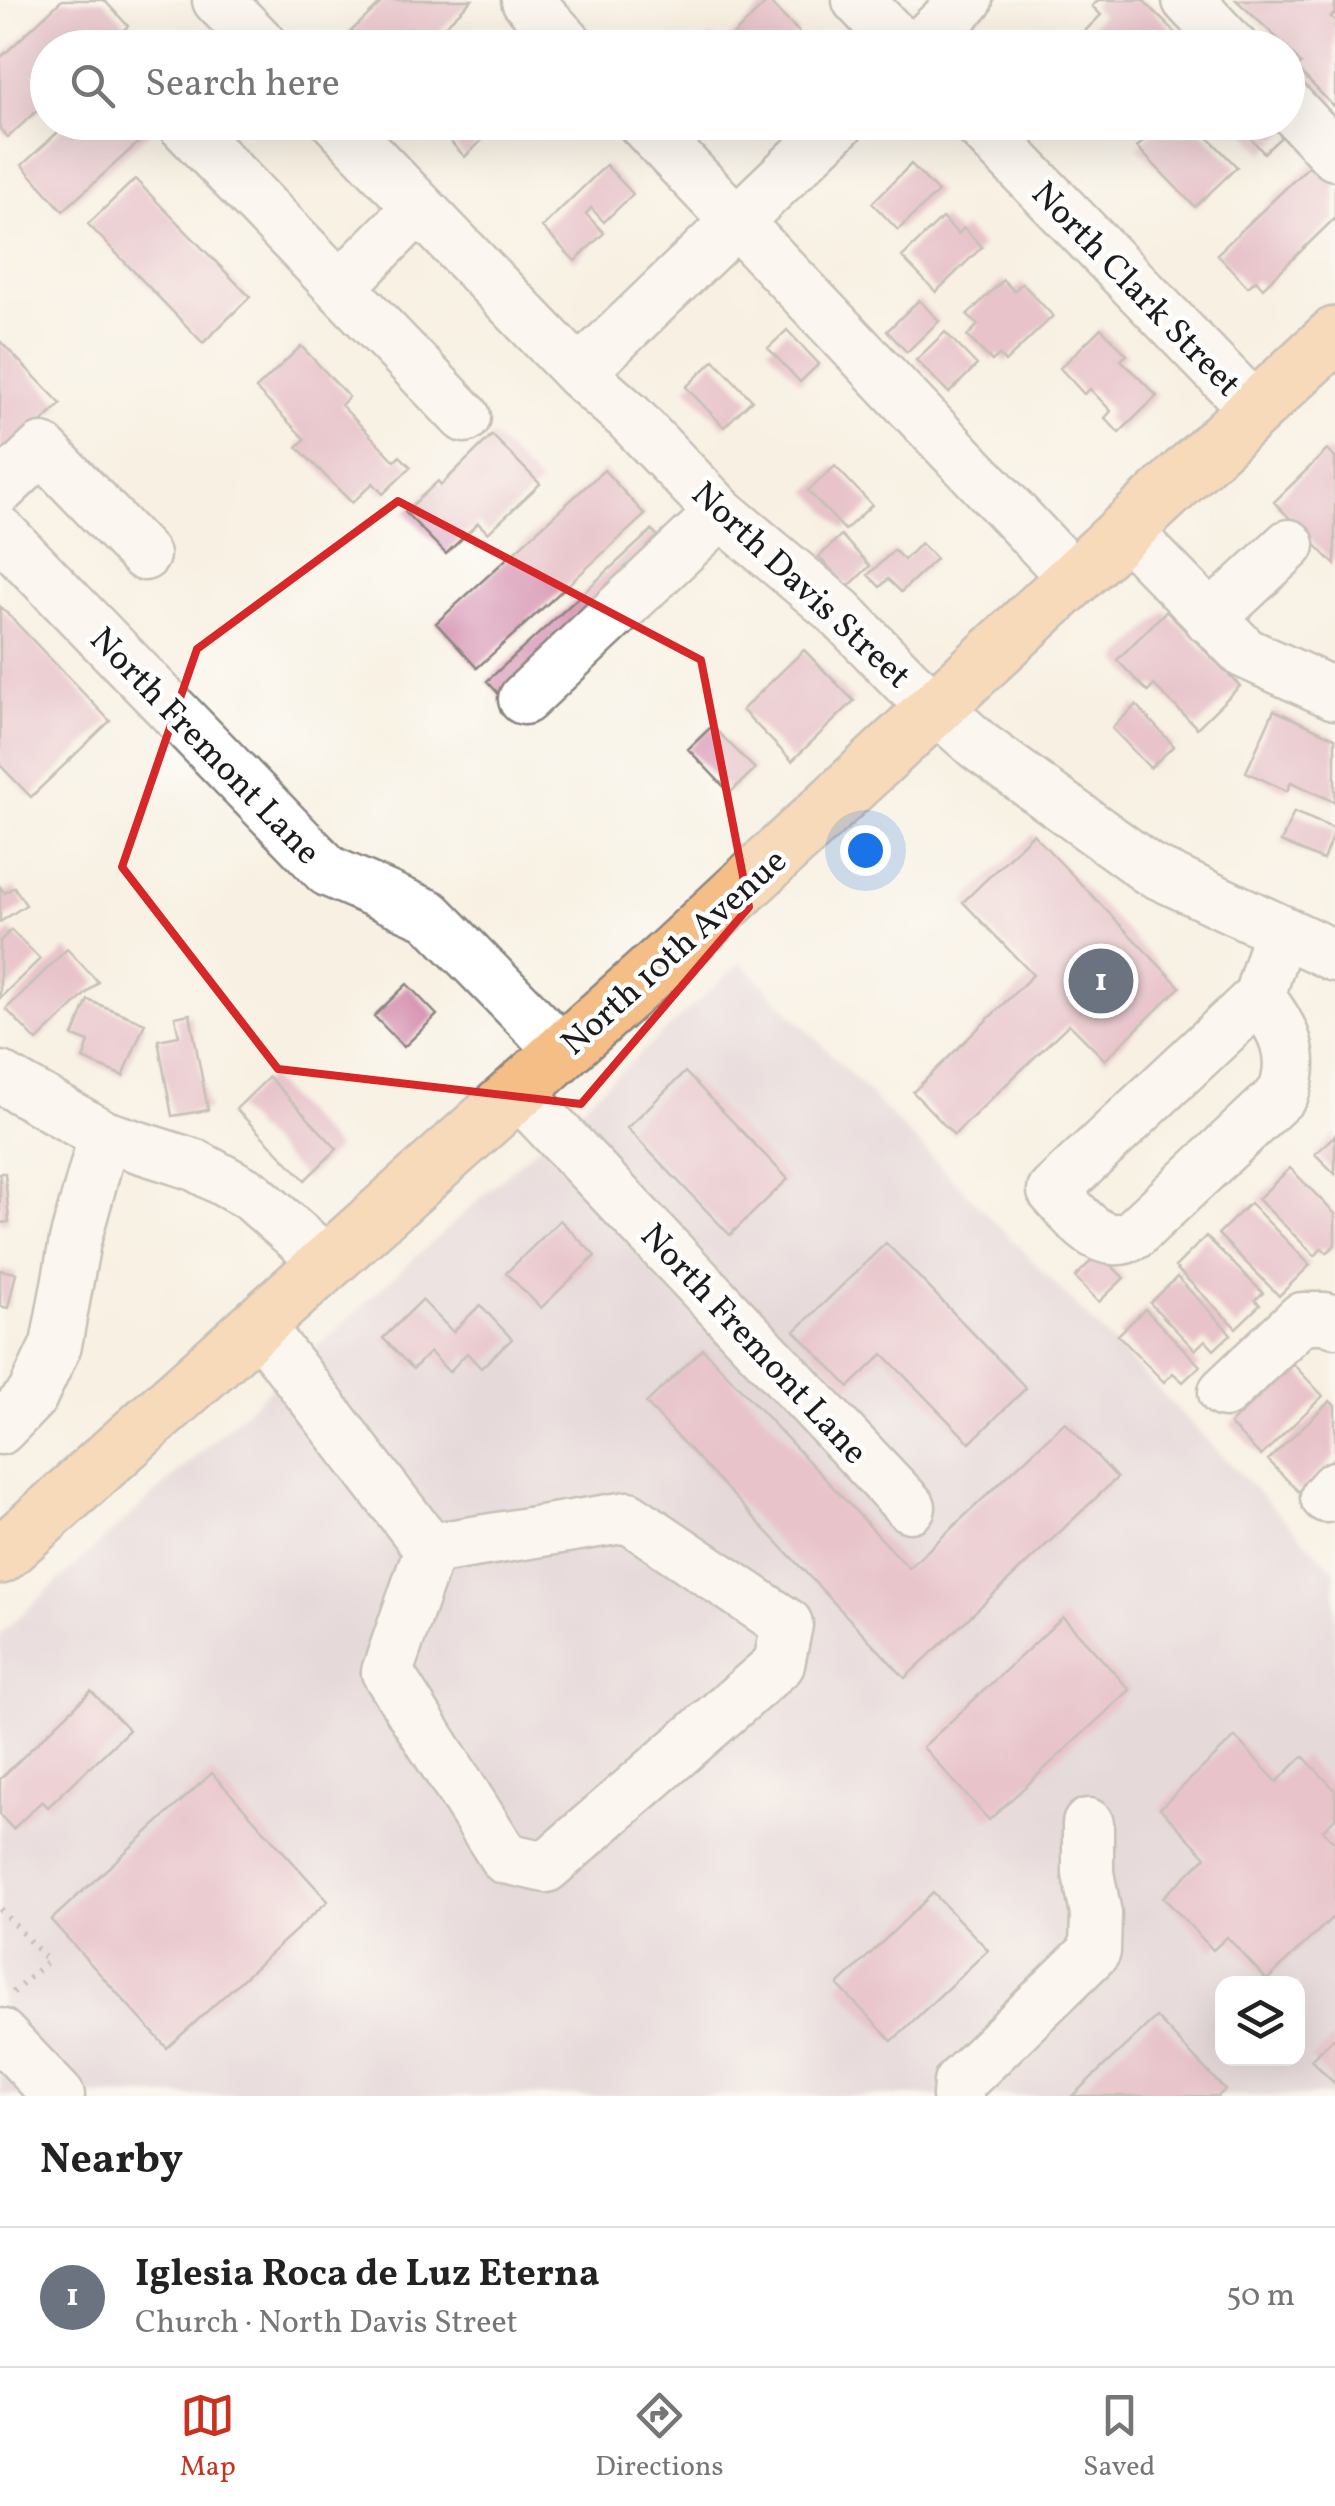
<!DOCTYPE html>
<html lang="en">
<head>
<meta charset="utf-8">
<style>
  body { margin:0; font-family:Vollkorn,serif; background:#f2f2f2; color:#222 }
  .controls { position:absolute; right:30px; bottom:30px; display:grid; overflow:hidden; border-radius:20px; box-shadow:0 10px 40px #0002 }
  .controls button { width:90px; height:90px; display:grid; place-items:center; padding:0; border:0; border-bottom:2px solid #e0e0e0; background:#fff; color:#222; font:50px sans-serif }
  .you { position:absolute; left:865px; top:850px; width:35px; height:35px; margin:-25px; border:8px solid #fff; border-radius:50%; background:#1a73e8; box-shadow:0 0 0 15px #1a73e833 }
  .badge { display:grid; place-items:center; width:65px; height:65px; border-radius:50%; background:#c8321e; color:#fff; font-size:32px; font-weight:700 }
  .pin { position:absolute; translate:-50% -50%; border:5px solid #fff; box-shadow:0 2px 10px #0006 }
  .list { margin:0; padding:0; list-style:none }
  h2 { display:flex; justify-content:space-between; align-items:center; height:130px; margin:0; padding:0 40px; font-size:42px }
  h2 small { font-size:32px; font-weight:400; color:#767676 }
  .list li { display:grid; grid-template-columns:65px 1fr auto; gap:30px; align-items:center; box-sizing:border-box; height:140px; padding:0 40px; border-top:2px solid #e0e0e0 }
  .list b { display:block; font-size:38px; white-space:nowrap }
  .list p { margin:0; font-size:32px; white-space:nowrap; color:#767676 }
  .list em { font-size:32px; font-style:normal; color:#767676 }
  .icon { flex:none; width:55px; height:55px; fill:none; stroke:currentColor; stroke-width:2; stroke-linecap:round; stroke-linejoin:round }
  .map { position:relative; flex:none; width:1335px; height:2096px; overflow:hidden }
  .search { position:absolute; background:#fff; box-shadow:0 10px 40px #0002; left:30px; right:30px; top:30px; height:110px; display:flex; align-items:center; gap:25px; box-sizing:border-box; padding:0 35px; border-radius:55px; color:#767676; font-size:38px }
  .sheet { height:270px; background:#fff }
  nav { display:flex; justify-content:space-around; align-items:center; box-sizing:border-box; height:140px; border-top:2px solid #e0e0e0; background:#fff; font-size:28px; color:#767676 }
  nav a { display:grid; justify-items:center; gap:5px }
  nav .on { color:#c8321e }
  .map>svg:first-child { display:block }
  .industrial { fill:#d0bdcd; fill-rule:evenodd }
  .building { fill:#d48dac }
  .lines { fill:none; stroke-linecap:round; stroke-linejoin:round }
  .minor-casing { stroke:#8a8680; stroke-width:55 }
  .major-casing { stroke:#8a8680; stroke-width:60 }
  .path { stroke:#8a8680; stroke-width:6; stroke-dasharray:2.5 8; stroke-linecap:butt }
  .minor { stroke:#fff; stroke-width:50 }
  .major { stroke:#f6be87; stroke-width:55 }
  .marked { fill:none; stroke:#d62828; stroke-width:8; stroke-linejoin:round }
  .labels { text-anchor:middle; stroke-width:9; stroke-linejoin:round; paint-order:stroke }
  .street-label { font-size:35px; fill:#1c1c1c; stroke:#fff }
</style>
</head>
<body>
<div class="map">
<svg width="1335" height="2096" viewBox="0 0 1335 2096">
  <rect width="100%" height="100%" fill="#fff"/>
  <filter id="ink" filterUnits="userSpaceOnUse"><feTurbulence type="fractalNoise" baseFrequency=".01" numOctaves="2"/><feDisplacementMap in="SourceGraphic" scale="20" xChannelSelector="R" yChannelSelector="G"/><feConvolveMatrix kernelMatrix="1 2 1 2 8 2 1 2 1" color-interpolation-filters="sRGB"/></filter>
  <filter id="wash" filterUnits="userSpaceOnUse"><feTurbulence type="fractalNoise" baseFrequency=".0048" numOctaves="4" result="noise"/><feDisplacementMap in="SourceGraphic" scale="40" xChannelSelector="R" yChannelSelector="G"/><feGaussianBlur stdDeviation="2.25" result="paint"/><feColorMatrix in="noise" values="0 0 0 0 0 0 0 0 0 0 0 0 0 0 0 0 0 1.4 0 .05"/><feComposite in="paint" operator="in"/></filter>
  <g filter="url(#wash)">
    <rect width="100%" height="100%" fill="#f8f1e3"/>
    <path class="industrial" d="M741,962L1335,1571V2096H0V1634ZM1222,1984H1298V2058H1222Z"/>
    <g id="blocks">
      <path class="building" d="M62,0H104L128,26L105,48H48V101L8,137L0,129V58Z
        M384,0H472L422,48H359L347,35Z
        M1098,0H1143L1186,44L1183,48H1068L1101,15L1092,6Z
        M1236,0H1335V13L1331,17L1335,21V108L1297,68L1301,64L1288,48Z
        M768,1L799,32L784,48H700L712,37L721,47Z
        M69,122H161L63,211L22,165Z
        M432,122H500L465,157Z
        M1163,122H1193L1237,167L1195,207L1137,147Z
        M1236,122H1282L1289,130L1264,153Z
        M1315,160L1335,181V218L1263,288L1256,280L1248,287L1217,254Z
        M911,164L938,192L898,230L872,203Z
        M606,165L633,194L604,222L591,208L586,214L604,233L575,261L542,227Z
        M135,179L250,297L203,343L88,224Z
        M942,218L958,234L964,228L982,247L936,292L902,257Z
        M1003,280L1014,291L1022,283L1053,316L1005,362L999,355L992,361L967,336L978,325L967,315Z
        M919,300L939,321L907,352L887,331Z
        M1101,328L1127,355L1121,360L1157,396L1119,433L1105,418L1111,411L1090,389L1084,394L1060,368Z
        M787,330L819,364L800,382L768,348Z
        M945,332L977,365L949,393L916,360Z
        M0,341L61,404L0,463Z
        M301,346L349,397L341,405L395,461L400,456L411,467L383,494L373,483L352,503L297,447L305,439L256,389Z
        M714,360L752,400L724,427L686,387Z
        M492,435L540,484L488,533L478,523L446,554L405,512L438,481L441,485Z
        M1327,450L1335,458V565L1274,502Z
        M835,466L872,505L845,530L808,491Z
        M604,470L645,515L477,668L436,623Z
        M652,530L672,551L506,702L487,681Z
        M841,535L870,566L848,587L819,557Z
        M921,543L936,559L901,592L888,579L880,587L868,575L894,550L904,560Z
        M0,606L110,721L31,797L0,765Z
        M1166,611L1240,686L1197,728L1154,685L1148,692L1117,660Z
        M804,650L854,701L792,761L742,710Z
        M1136,705L1174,746L1150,768L1112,728Z
        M1274,710L1335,738V802L1291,782L1287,791L1246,772Z
        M712,726L755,769L730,793L688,749Z
        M1294,812L1335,829L1323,860L1281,842Z
        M1033,834L1180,987L1105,1060L1069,1024L954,1135L913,1092L1033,975L963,902Z
        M0,887L5,893L14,887L26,905L0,922Z
        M11,930L40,959L0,998V941Z
        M67,949L98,982L37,1041L6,1009Z
        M407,984L437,1015L404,1047L374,1016Z
        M88,1000L145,1023L123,1076L83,1059L89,1042L73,1036Z
        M190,1014L208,1110L172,1116L158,1040L179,1036L175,1017Z
        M685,1072L788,1179L730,1235L627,1128Z
        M269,1077L337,1149L305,1180L236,1109Z
        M1335,1135V1174L1315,1154Z
        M1290,1168L1335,1214V1245L1327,1253L1322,1248L1315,1256L1258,1199Z
        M0,1173H5L9,1222L0,1223Z
        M1250,1203L1310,1265L1279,1296L1218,1234Z
        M560,1220L595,1256L541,1308L506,1273Z
        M1206,1236L1263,1293L1255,1300L1260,1305L1236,1328L1175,1267Z
        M886,1243L1026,1388L970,1443L883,1354L849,1387L795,1331Z
        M1099,1253L1124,1278L1099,1302L1075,1277Z
        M0,1270L16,1273L8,1308L0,1306Z
        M1177,1277L1231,1334L1214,1350L1205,1340L1195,1350L1150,1303Z
        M422,1300L453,1332L480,1305L512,1339L481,1368L467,1353L449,1372L430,1352L413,1369L383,1338Z
        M1145,1309L1200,1366L1183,1382L1173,1373L1164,1382L1118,1335Z
        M703,1349L909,1568L1065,1422L1117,1478L905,1678L646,1403Z
        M1293,1364L1323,1396L1261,1456L1230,1424Z
        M1330,1401L1335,1406V1457L1299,1492L1268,1460Z
        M1063,1617L1130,1690L989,1820L923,1747Z
        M91,1691L129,1730L48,1807L42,1801L13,1829L0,1815V1779Z
        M1235,1737L1277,1782L1303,1756L1335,1790V1818L1323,1830L1335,1843V1915L1267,1980L1227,1937L1213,1950L1163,1897L1206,1857L1160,1808Z
        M212,1773L328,1901L167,2048L51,1920Z
        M933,1893L988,1950L892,2041L838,1985Z
        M1156,2017L1225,2090L1218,2096H1072Z
        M1335,2037V2084L1311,2060Z"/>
    </g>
  </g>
  <g filter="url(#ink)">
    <use href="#blocks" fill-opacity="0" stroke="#8a8680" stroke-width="2.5"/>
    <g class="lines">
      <defs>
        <path id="minor" d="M218,0L265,48
          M527,0L571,48
          M858,0L904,48
          M1188,0L1233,48
          M917,48L967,0
          M1288,105L1335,155
          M337,122L579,373L628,416L721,513L839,612L907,682L979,746L1149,869L1335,956
          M642,122L1075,579
          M977,122L1256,410
          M183,124L465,417
          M340,287L419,207
          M579,373L840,122
          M0,489L42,449L144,555
          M1126,531L1245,653L1335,694
          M0,532L328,871L429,915L563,1052
          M1210,619L1289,545
          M524,699L721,513
          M1259,997C1283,1027 1298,1056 1283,1094L1134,1234C1100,1254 1073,1212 1053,1191L1259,997L1280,930
          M0,1077L104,1136L195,1165L252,1196L328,1263
          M518,1092L910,1507
          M258,1325L430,1549L628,1517L787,1624L779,1664L546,1867L505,1858L387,1672L430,1549
          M1224,1392L1302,1318H1325L1335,1322
          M0,1429L32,1396L56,1345L75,1241L104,1136
          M1326,1497L1335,1487
          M0,2034L59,2096
          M958,2096L959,2083L1095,1951L1096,1914L1088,1873V1824"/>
        <path id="major" d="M0,1556L669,956L1335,335"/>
      </defs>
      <use href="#minor" class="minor-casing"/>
      <use href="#major" class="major-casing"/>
      <path class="path" d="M0,1909L48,1961L8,1997"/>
      <use href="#minor" class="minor"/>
      <use href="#major" class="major"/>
    </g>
  </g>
  <path d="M0 0H1335V2096H0ZM398,501L701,660L749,907L581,1104L278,1069L122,867L197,649Z" fill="#f8f1e3" fill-opacity=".55" fill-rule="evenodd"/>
  <path class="marked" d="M398,501L701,660L749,907L581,1104L278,1069L122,867L197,649Z"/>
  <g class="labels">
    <g class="street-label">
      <text transform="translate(1137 288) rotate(46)" y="12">North Clark Street</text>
      <text transform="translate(802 584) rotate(43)" y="12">North Davis Street</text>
      <text transform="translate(206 745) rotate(46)" y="12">North Fremont Lane</text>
      <text transform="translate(673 951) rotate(-42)" y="12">North 10th Avenue</text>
      <text transform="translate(755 1343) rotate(47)" y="12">North Fremont Lane</text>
    </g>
  </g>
</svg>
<div class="controls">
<button><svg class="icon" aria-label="layers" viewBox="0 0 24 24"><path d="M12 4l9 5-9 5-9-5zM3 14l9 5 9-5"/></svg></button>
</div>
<div class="you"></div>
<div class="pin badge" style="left:1101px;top:981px;background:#6b7280">1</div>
<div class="search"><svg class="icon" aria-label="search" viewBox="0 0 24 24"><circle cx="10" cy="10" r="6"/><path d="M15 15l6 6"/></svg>Search here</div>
</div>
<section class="sheet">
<h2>Nearby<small></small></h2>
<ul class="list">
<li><span class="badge" style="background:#6b7280">1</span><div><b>Iglesia Roca de Luz Eterna</b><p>Church · North Davis Street</p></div><em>50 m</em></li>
</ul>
</section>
<nav>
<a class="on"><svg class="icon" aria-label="map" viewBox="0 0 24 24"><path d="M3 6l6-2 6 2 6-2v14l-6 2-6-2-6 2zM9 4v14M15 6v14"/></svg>Map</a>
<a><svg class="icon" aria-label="directions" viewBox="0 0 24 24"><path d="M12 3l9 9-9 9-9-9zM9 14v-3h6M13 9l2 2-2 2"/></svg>Directions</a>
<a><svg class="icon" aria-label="saved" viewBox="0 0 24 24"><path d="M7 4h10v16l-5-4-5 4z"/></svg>Saved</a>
</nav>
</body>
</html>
